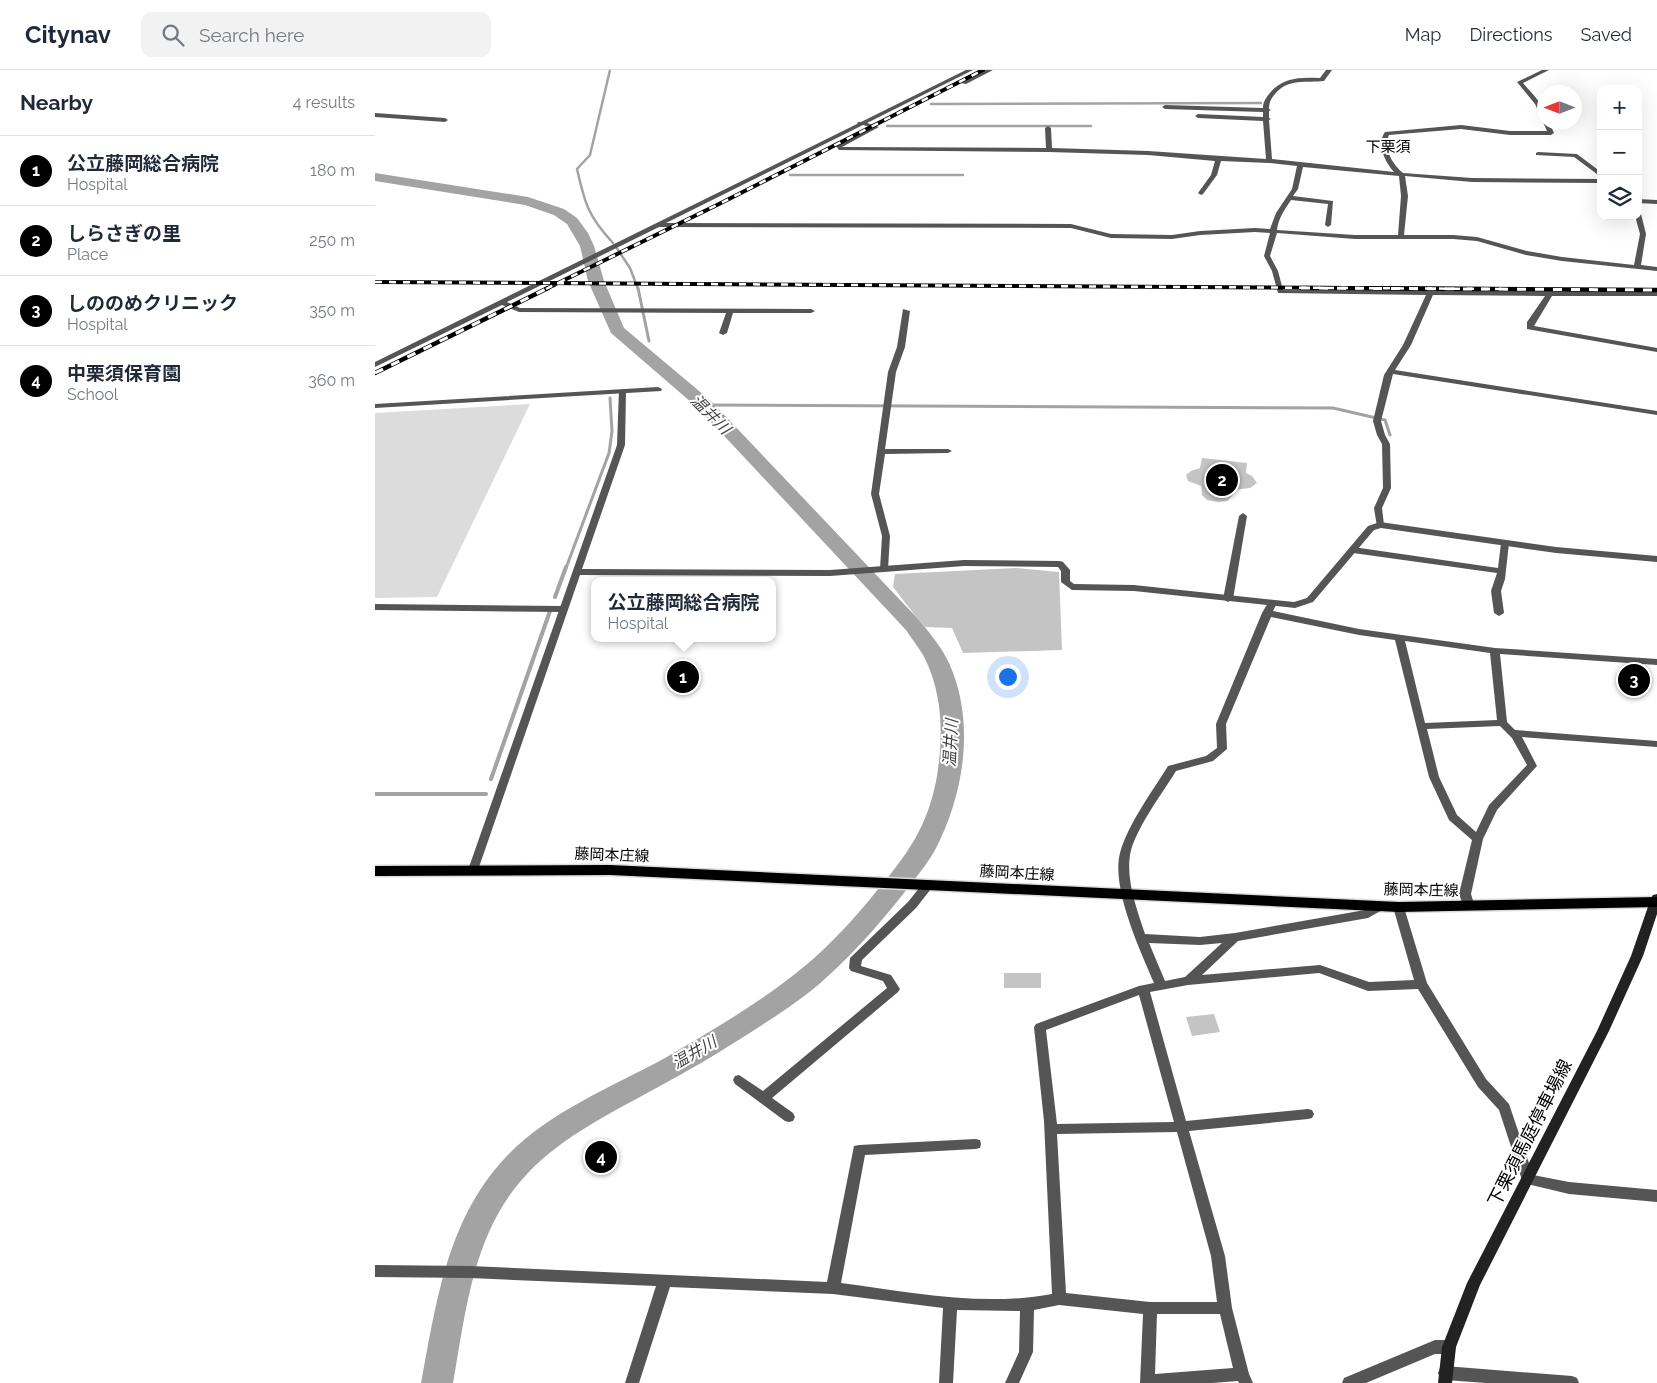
<!DOCTYPE html>
<html lang="en">
<head>
<meta charset="utf-8">
<style>
  body { margin:0; font-family:Raleway,"Noto Sans JP",sans-serif; background:#f2f2f3; color:#1f2937 }
  .controls { position:absolute; right:15px; top:15px; display:grid; overflow:hidden; border-radius:10px; box-shadow:0 5px 20px #0002 }
  .controls button { width:45px; height:45px; display:grid; place-items:center; padding:0; border:0; border-bottom:1px solid #e0e1e3; background:#fff; color:#1f2937; font:25px sans-serif }
  .compass { position:absolute; left:1162px; top:15px; width:45px; height:45px; border-radius:50%; background:#fff; box-shadow:0 5px 20px #0002; rotate:270deg }
  .you { position:absolute; left:632px; top:606px; width:18px; height:18px; margin:-12px; border:4px solid #fff; border-radius:50%; background:#1a73e8; box-shadow:0 0 0 8px #1a73e833 }
  .badge { display:grid; place-items:center; width:32px; height:32px; border-radius:50%; background:#000; color:#fff; font-size:16px; font-weight:700 }
  .pin { position:absolute; translate:-50% -50%; border:2px solid #fff; box-shadow:0 1px 5px #0006 }
  .popup { position:absolute; left:216px; top:507px; width:185px; height:65px; box-sizing:border-box; display:grid; place-content:center; border-radius:10px; background:#fff; filter:drop-shadow(0 1px 4px #0005); font-size:16px; white-space:nowrap; color:#747a83 }
  .popup b { font-size:19px; color:#1f2937 }
  .popup::after { content:''; position:absolute; left:50%; top:100%; margin-left:-10px; border:10px solid transparent; border-top-color:#fff }
  .list { margin:0; padding:0; list-style:none }
  h2 { display:flex; justify-content:space-between; align-items:center; height:65px; margin:0; padding:0 20px; font-size:21px }
  h2 small { font-size:16px; font-weight:400; color:#747a83 }
  .list li { display:grid; grid-template-columns:32px 1fr auto; gap:15px; align-items:center; box-sizing:border-box; height:70px; padding:0 20px; border-top:1px solid #e0e1e3 }
  .list b { display:block; font-size:19px; white-space:nowrap }
  .list p { margin:0; font-size:16px; white-space:nowrap; color:#747a83 }
  .list em { font-size:16px; font-style:normal; color:#747a83 }
  .icon { flex:none; width:28px; height:28px; fill:none; stroke:currentColor; stroke-width:2; stroke-linecap:round; stroke-linejoin:round }
  .map { position:relative; flex:none; width:1282px; height:1313px; overflow:hidden }
  header { display:flex; align-items:center; gap:30px; box-sizing:border-box; height:70px; padding:0 25px; background:#fff; border-bottom:1px solid #e0e1e3 }
  header strong { font-size:24px }
  nav { display:flex; gap:28px; margin-inline-start:auto; font-size:18px }
  .search { width:350px; height:45px; background:#f2f2f3; display:flex; align-items:center; gap:12px; box-sizing:border-box; padding:0 18px; border-radius:10px; color:#747a83; font-size:19px }
  main { display:flex }
  aside { flex:1; background:#fff }
  .map>svg:first-child { display:block }
  .green { fill:#dcdcdc }
  .lines { fill:none; stroke-linecap:round; stroke-linejoin:round }
  .stream-far2 { stroke:#a3a3a3; stroke-width:2.5 }
  .stream-far1 { stroke:#a3a3a3; stroke-width:3 }
  .stream { stroke:#a3a3a3; stroke-width:4 }
  .river { fill:#a3a3a3; fill-rule:evenodd }
  .building { fill:#c4c4c4 }
  .primary-casing { stroke:#dbdbdb; stroke-width:3 }
  .minor { fill:#555; fill-rule:evenodd }
  .tertiary { fill:#555; fill-rule:evenodd }
  .secondary { fill:#222; fill-rule:evenodd }
  .primary { fill:#000; fill-rule:evenodd }
  .rail-far1-casing { stroke:#000; stroke-width:4 }
  .rail-casing { stroke:#000; stroke-width:4.5 }
  .rail-far1 { stroke:#fff; stroke-width:2.5; stroke-dasharray:7; stroke-linecap:butt }
  .rail { stroke:#fff; stroke-width:3; stroke-dasharray:9; stroke-linecap:butt }
  .labels { text-anchor:middle; stroke-width:4; stroke-linejoin:round; paint-order:stroke }
  .far-quarter-label { font-size:15px; fill:#000; stroke:#fff }
  .street-label { font-size:15px; fill:#000; stroke:#fff }
  .water-label { font-size:16px; font-style:italic; fill:#444; stroke:#fff }
  .near-street-label { font-size:18px; fill:#000; stroke:#fff }
</style>
</head>
<body>
<header>
<strong>Citynav</strong>
<div class="search"><svg class="icon" aria-label="search" viewBox="0 0 24 24"><circle cx="10" cy="10" r="6"/><path d="M15 15l6 6"/></svg>Search here</div>
<nav><a>Map</a><a>Directions</a><a>Saved</a></nav>
</header>
<main>
<aside>
<h2>Nearby<small>4 results</small></h2>
<ul class="list">
<li><span class="badge">1</span><div><b>公立藤岡総合病院</b><p>Hospital</p></div><em>180 m</em></li>
<li><span class="badge">2</span><div><b>しらさぎの里</b><p>Place</p></div><em>250 m</em></li>
<li><span class="badge">3</span><div><b>しののめクリニック</b><p>Hospital</p></div><em>350 m</em></li>
<li><span class="badge">4</span><div><b>中栗須保育園</b><p>School</p></div><em>360 m</em></li>
</ul>
</aside>
<div class="map">
<svg width="1282" height="1313" viewBox="0 0 1282 1313">
  <rect width="100%" height="100%" fill="#fff"/>
  <path class="green" d="M155,334L62,527L0,528V343Z"/>
  <g class="lines">
    <path class="stream-far2" d="M235,0L215,85L202,99C210,134 213,146 238,173
      M556,34L886,33
      M512,56H716
      M415,105H588
      M241,177L255,198L263,219"/>
    <path class="stream-far1" d="M263,218L274,271
      M330,335L958,338L1010,350L1015,365
      M191,498L234,383L237,361L235,328"/>
    <path class="stream" d="M180,527L191,497
      M116,709L175,541
      M0,724H111"/>
    <path class="river" d="M0,103L153,127L189,139L202,148L213,163L219,176L229,211L249,258L336,331L546,552C556,565 567,578 574,593C601,652 589,726 559,782C553,792 546,801 539,810C513,844 484,878 452,907C425,932 393,951 362,971C337,987 311,1002 285,1016C238,1042 189,1065 152,1104C98,1161 91,1240 78,1313H46C61,1233 72,1150 130,1088C173,1042 235,1018 290,988C338,960 388,931 431,895C456,874 480,848 500,823C532,785 553,757 562,706C568,669 568,628 552,593C547,581 538,571 531,560L324,339L236,263L213,211L205,176L192,154L179,145L150,135L0,111Z"/>
  </g>
  <path class="building" d="M827,388L872,393L871,403L877,406L882,413L875,418L858,420L857,426L852,431L843,432L832,430L827,425L826,416L813,411L811,405L816,401L825,398Z
    M641,498L684,502L687,580L588,583L577,558L549,557L518,517L520,504Z
    M629,903H666V918H629Z
    M839,944L845,962L817,966L811,947Z"/>
  <g class="lines">
    <defs>
      <path id="primary" d="M235,795L1024,832L1282,827V837L1024,842L235,805L0,806V796Z"/>
    </defs>
    <use href="#primary" class="primary-casing"/>
    <path class="minor" d="M591,0H598L492,53L504,57L467,77L671,78L670,58L673,56L676,58L677,78L773,81L891,89L888,51L823,48L820,46L823,44L888,47V42L790,39L787,37L790,35L888,38C888,32 891,28 894,24C907,7 926,7 945,8L951,0H957L949,11C931,13 913,8 900,24C896,29 894,32 894,39L896,40L894,41V48L896,49L894,50L897,89L1019,102C1010,92 1001,74 1010,62L1086,55L1135,61H1172L1168,52L1170,51V52H1174L1179,63L1176,65H1135L1086,59L1014,65C1008,78 1017,94 1028,103L1097,108L1226,109V113L1097,112L1030,106L1033,126L1029,165H1078L1102,167L1152,181L1187,187L1259,195L1265,164L1260,146H1263V142L1266,144L1271,164L1266,195L1282,197V201L1187,191L1151,185L1102,171L1078,169H980L902,163L895,186L903,201L908,220L1282,222V226H1177L1159,256L1282,278V282L1152,259V252L1170,226L1058,225L1036,275L1020,300L1282,341V345L1018,304L1006,351L1010,365L1015,374L1016,418L1007,438L1009,455L1008,457H1002L999,438L1008,418L1007,374L1002,365L998,351L1009,305L1028,275L1051,225L903,223L897,201L889,186L895,163L880,162L825,165L797,169L736,168L696,158L284,157L132,232L145,238L436,239L440,241L436,243H358L352,263L348,265L344,263L351,243L144,242L127,235L0,297V292L482,54L483,52H486ZM488,55L496,57L462,75L461,76L464,80L674,82L773,85L840,91L836,105L823,123L826,125L828,124L842,105L846,91L894,93L922,96L917,119L901,143L895,159L880,158L825,161L797,165L736,164L696,154L291,153ZM928,97L1024,106L1026,126L1023,165H980L902,160C903,149 910,139 916,130L953,134L950,155L953,157L956,155L958,131L918,126L923,119Z
      M611,0H618L591,14L586,13Z
      M1167,0H1174L1148,13C1158,25 1170,34 1170,51L1167,49L1160,34L1142,12Z
      M0,43L70,48L73,50L70,52L0,47Z
      M1163,82L1202,84L1226,102V107L1199,87L1161,85V83Z
      M1263,129L1282,130V134L1263,133Z
      M528,239L535,241L530,277L521,302L510,379H573L577,381L573,383L510,384L504,424L515,466L513,499L509,502L505,499L507,466L496,424L513,302L522,277Z
      M283,317L287,319L286,321L0,338V334Z
      M868,443L872,446L858,529L853,532L848,529L864,446Z
      M1130,470L1134,473L1130,509L1126,521L1129,543L1124,546L1119,543L1116,521L1122,503L978,483L974,480L978,477L1123,498L1126,473Z
      M897,530L902,533L898,541L984,559L1120,578L1282,589V595L1125,584L1132,652L1140,660L1282,671V677L1147,667L1162,696L1122,740L1108,769L1096,824L1100,837L1098,840H1090L1084,824L1097,770L1074,750L1054,707L1020,570L984,565L896,547L851,654L852,679L838,691L801,701C787,724 760,759 755,785C751,811 762,840 770,864L825,867L860,863L990,840L1005,832L1009,833L1011,836L1009,839L993,848L863,871L827,905L945,895L994,912L1039,910L1018,837L1020,834H1028L1052,913L1111,1009L1134,1034L1158,1105L1194,1112L1282,1120V1132L1194,1124L1148,1113L1124,1040L1103,1017L1043,919L993,921L944,903L813,915L775,922L811,1051L933,1039L937,1040L939,1044L937,1048L933,1049L814,1061L850,1186L857,1238L874,1304L878,1313H864L863,1311L837,1313H765L768,1244L684,1235L659,1240L658,1282L644,1313H630L644,1282L645,1241L582,1240L578,1313H564L568,1238L458,1224L295,1217L264,1313H250L281,1216L95,1208L0,1207V1195L95,1196L452,1212L479,1076L484,1075L600,1069L605,1070L606,1074L605,1078L600,1079L490,1085L466,1213C535,1222 607,1237 677,1224L669,1051L659,957L661,954L764,916L779,913C765,880 736,818 745,783C753,754 777,722 793,696L831,686L842,678L841,654L887,543L894,531ZM1030,571L1115,583L1122,650L1050,653ZM1125,656L1137,668L1152,695L1114,735L1101,762L1082,745L1064,707L1052,659ZM774,873L825,875L847,873L810,907L790,911ZM764,925L799,1052L682,1054L671,960ZM802,1062L836,1186L842,1232H775L691,1223L682,1064ZM782,1244H845L858,1298L780,1304Z
      M0,534L188,536L193,539L188,542L0,540Z
      M553,811L557,812L559,815L541,838L487,890L486,896L516,905L525,919L523,922L397,1028L418,1043L420,1047L418,1051L414,1052L410,1051L360,1014L358,1010L360,1006L364,1005L388,1021L512,918L508,911L476,901L474,898L475,888L533,832L549,812Z
      M1060,1270H1074L1079,1272L1081,1277L1079,1282L1074,1284H1060L991,1313H967L969,1308Z
      M1070,1296L1197,1306L1202,1308L1204,1313H1111L1070,1310L1065,1308L1063,1303L1065,1298Z"/>
    <path class="tertiary" d="M244,320H250L251,322L250,375L207,499L455,500L589,490L685,491L688,492L695,500V511L699,514L759,515L919,532L932,528L993,456L1005,452L1181,477L1282,486V492L1181,483L1006,458L999,460L938,532L920,538L759,521L697,520L686,512V501L683,497L589,496L455,506L205,505L103,800L102,803H94L93,800L242,375Z"/>
    <path class="secondary" d="M1282,824V844L1268,886L1234,961L1105,1215L1081,1277L1077,1313H1063L1067,1277L1092,1213L1222,961L1256,886L1276,828L1278,825Z"/>
    <use href="#primary" class="primary"/>
    <defs>
      <path id="rail-far1" d="M0,212L1126,219
        M171,219L346,133L608,0"/>
      <path id="rail" d="M926,218L1282,220
        M0,303L173,218"/>
    </defs>
    <use href="#rail-far1" class="rail-far1-casing"/>
    <use href="#rail" class="rail-casing"/>
    <use href="#rail-far1" class="rail-far1"/>
    <use href="#rail" class="rail"/>
  </g>
  <g class="labels">
    <g class="far-quarter-label">
      <text x="1013" y="82">下栗須</text>
    </g>
    <g class="street-label">
      <text transform="translate(237 785) rotate(2)" y="5">藤岡本庄線</text>
      <text transform="translate(642 803) rotate(3)" y="5">藤岡本庄線</text>
      <text transform="translate(1046 820) rotate(1)" y="5">藤岡本庄線</text>
    </g>
    <g class="water-label">
      <text transform="translate(336 344) rotate(45)" y="6">温井川</text>
      <text transform="translate(575 673) rotate(-87)" y="6">温井川</text>
      <text transform="translate(319 982) rotate(-30)" y="6">温井川</text>
    </g>
    <g class="near-street-label">
      <text transform="translate(1155 1063) rotate(-63)" y="6">下栗須馬庭停車場線</text>
    </g>
  </g>
</svg>
<div class="controls">
<button>+</button>
<button>−</button>
<button><svg class="icon" aria-label="layers" viewBox="0 0 24 24"><path d="M12 4l9 5-9 5-9-5zM3 14l9 5 9-5"/></svg></button>
</div>
<svg class="compass" viewBox="-18 -18 36 36"><path d="M0-13l5 13h-10z" fill="#e53935"/><path d="M0 13l5-13h-10z" fill="#747a83"/></svg>
<div class="you"></div>
<div class="pin badge" style="left:308px;top:607px">1</div>
<div class="popup"><b>公立藤岡総合病院</b>Hospital</div>
<div class="pin badge" style="left:847px;top:410px">2</div>
<div class="pin badge" style="left:1259px;top:610px">3</div>
<div class="pin badge" style="left:226px;top:1087px">4</div>
</div>
</main>
</body>
</html>
